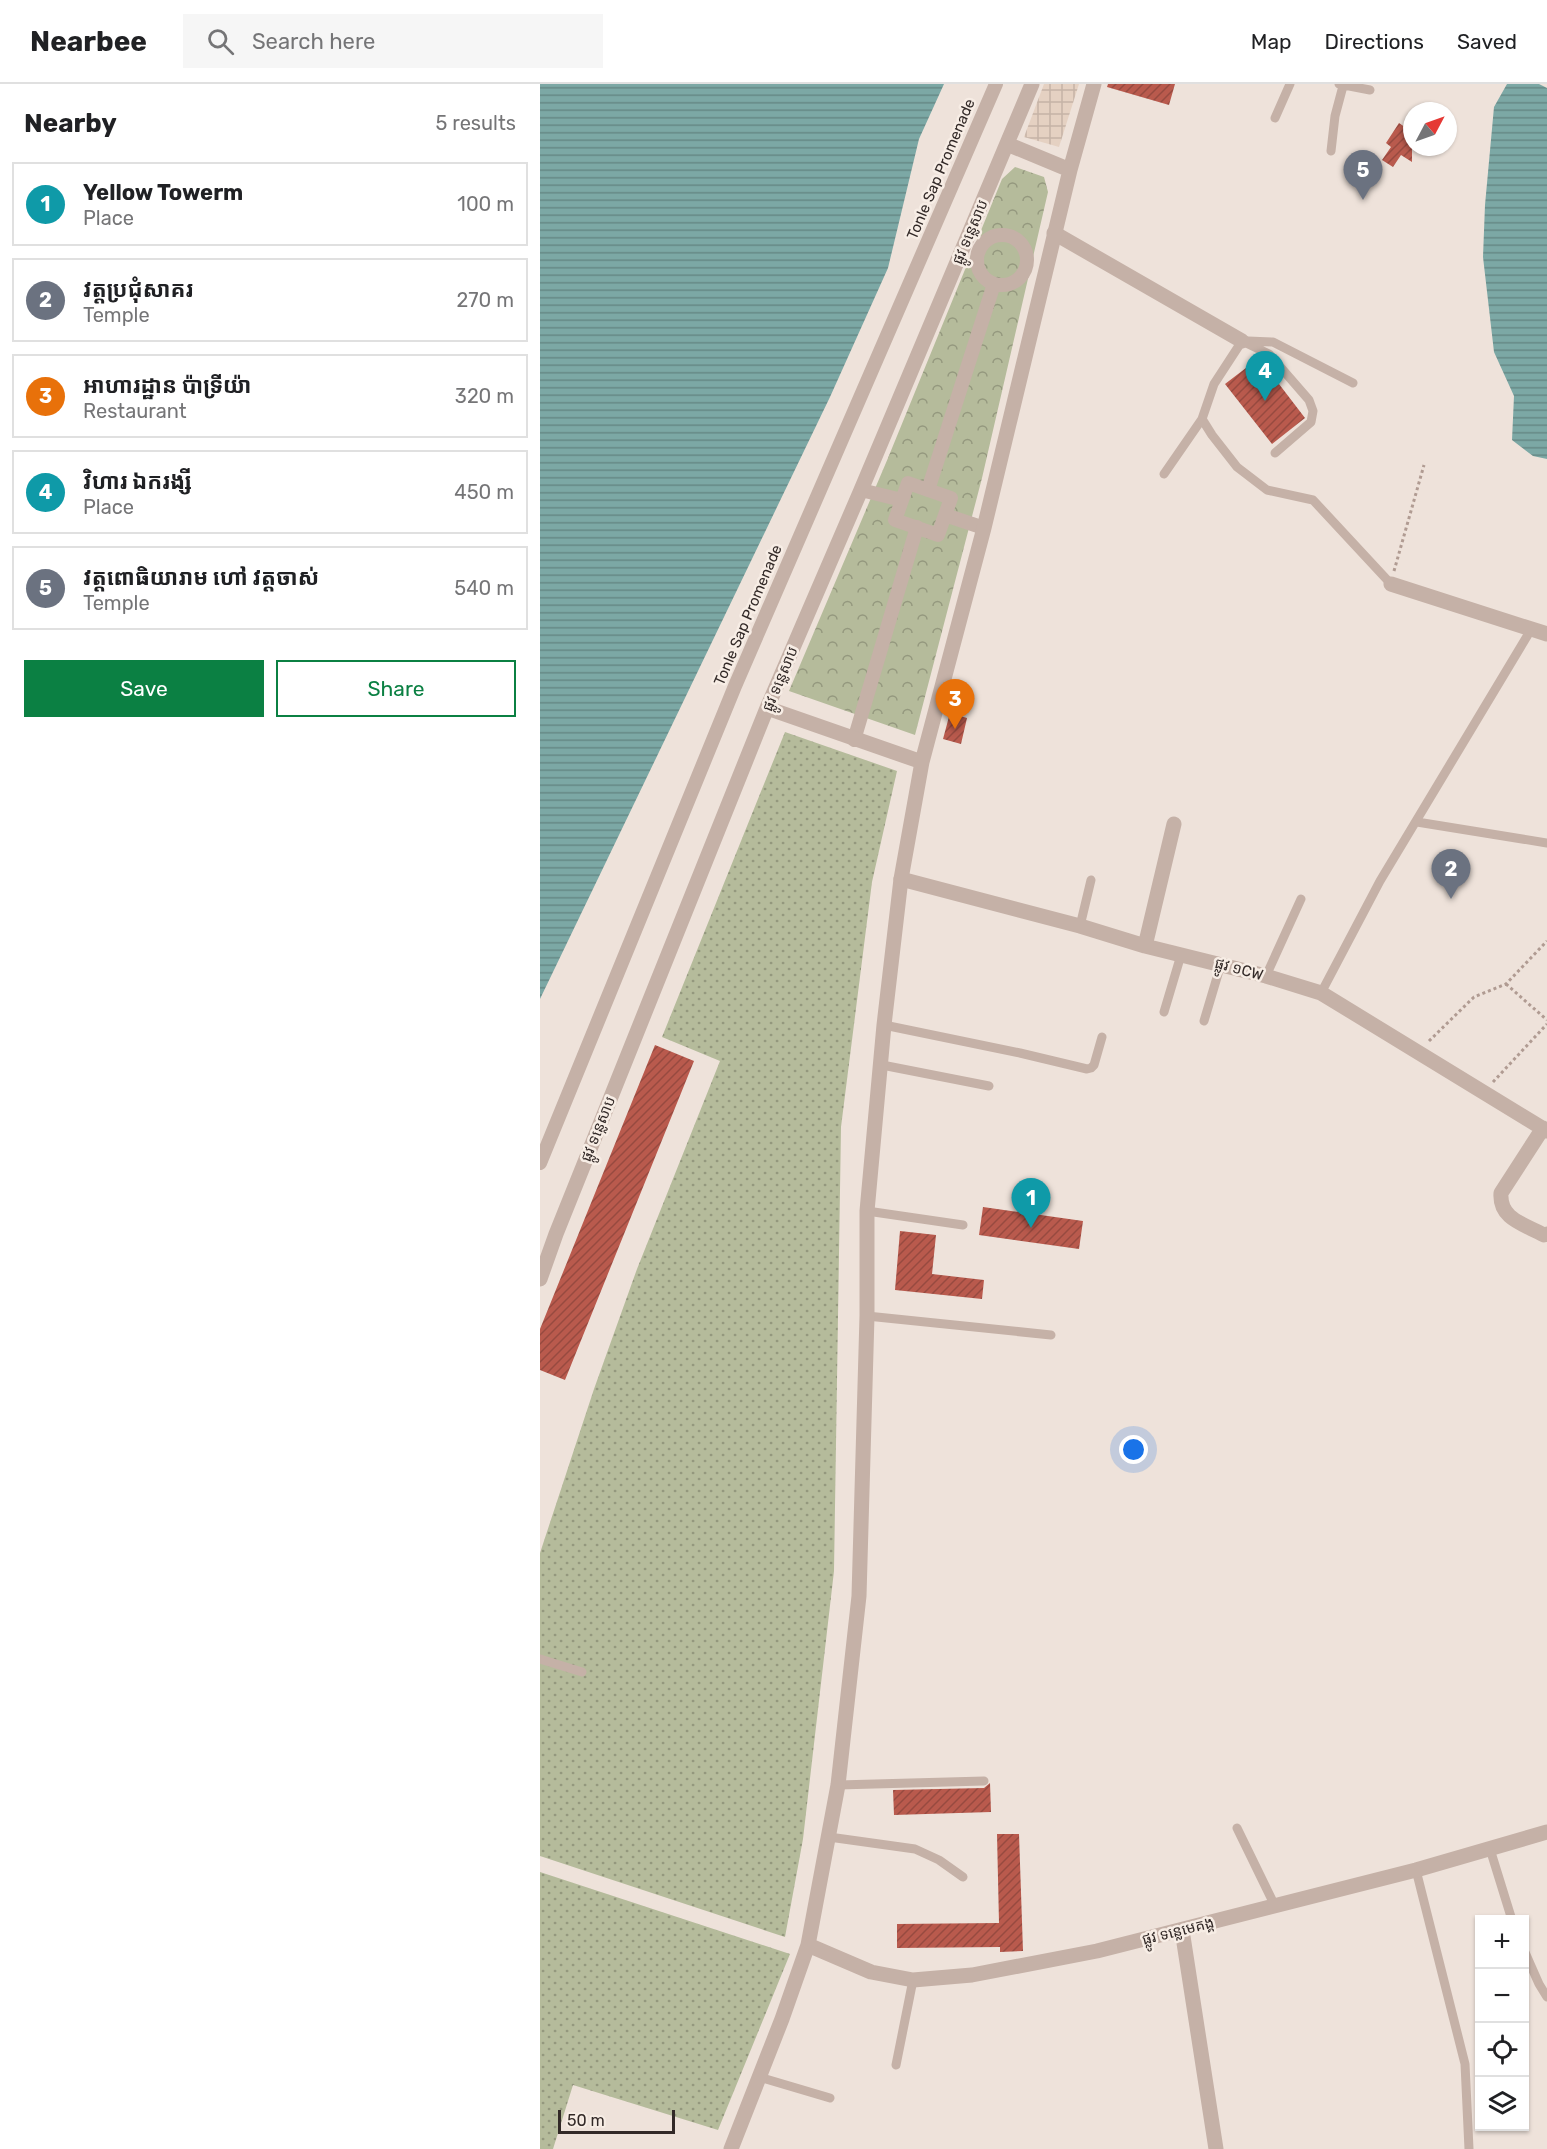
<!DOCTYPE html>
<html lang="en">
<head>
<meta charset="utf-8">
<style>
  body { margin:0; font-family:Rubik,"Noto Sans Khmer",sans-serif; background:#f6f6f6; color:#202124 }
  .controls { position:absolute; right:18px; bottom:18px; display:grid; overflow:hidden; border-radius:0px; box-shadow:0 2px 4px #0004 }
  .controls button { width:54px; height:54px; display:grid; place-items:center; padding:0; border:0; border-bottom:2px solid #e0e0e0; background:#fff; color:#202124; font:30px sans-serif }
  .compass { position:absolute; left:863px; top:18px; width:54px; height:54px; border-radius:50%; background:#fff; box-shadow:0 2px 4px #0004; rotate:49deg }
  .scale { position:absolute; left:18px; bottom:15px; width:117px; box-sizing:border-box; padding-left:6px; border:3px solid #322927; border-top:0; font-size:16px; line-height:21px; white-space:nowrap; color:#322927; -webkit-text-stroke:4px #f7ede5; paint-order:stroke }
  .you { position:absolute; left:594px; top:1366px; width:21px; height:21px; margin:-15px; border:4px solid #fff; border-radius:50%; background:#1a73e8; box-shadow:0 0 0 9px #1a73e833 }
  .badge { display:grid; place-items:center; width:39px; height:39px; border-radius:50%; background:#0b8043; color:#fff; font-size:20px; font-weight:700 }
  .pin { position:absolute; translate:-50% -50px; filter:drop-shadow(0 2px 3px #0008) }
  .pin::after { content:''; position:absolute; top:32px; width:21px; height:18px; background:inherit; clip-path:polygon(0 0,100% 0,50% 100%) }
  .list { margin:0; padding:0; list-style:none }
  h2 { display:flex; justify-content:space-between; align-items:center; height:78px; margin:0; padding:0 24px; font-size:26px }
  h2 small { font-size:20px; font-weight:400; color:#757577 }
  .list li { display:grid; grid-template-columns:39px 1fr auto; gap:18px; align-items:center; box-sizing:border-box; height:84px; margin:0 12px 12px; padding:0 12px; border:2px solid #e0e0e0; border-radius:0px }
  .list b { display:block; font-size:22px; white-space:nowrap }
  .list p { margin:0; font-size:20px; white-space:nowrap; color:#757577 }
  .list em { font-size:20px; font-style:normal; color:#757577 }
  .actions { display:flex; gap:12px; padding:18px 24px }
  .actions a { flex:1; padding:14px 0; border:2px solid #0b8043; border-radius:0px; text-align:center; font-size:21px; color:#0b8043 }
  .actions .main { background:#0b8043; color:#fff }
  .icon { flex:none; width:33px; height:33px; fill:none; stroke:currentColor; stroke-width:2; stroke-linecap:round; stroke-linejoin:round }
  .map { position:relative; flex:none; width:1007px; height:2065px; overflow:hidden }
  header { display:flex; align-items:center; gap:36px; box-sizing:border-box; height:84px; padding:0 30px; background:#fff; border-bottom:2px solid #e0e0e0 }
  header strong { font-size:28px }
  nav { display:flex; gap:33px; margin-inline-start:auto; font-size:21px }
  .search { width:420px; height:54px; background:#f6f6f6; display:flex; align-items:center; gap:15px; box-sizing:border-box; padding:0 21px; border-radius:0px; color:#757577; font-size:22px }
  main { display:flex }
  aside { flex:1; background:#fff }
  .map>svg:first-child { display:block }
  .grass { fill:url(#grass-dots) }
  .park { fill:url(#park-crowns) }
  .plaza { fill:url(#plaza-grid) }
  .water { fill:url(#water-rules) }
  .building { fill:url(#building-hatch) }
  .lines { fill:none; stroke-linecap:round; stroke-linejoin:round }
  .path { stroke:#b09b92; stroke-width:3; stroke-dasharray:3 3; stroke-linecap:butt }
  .service { stroke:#c5b1a7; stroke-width:9 }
  .pedestrian { stroke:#c5b1a7; stroke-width:14 }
  .minor { stroke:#c5b1a7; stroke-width:15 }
  .tertiary { stroke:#c5b1a7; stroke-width:15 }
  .labels { text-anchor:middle; stroke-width:5; stroke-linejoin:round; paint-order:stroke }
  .street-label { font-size:15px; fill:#322927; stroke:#f7ede5 }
</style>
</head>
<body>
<header>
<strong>Nearbee</strong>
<div class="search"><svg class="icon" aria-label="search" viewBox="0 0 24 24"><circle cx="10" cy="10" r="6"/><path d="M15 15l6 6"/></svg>Search here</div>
<nav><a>Map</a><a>Directions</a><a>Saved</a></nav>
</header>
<main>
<aside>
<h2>Nearby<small>5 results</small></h2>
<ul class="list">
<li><span class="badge" style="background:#0f9aa8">1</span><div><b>Yellow Towerm</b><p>Place</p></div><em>100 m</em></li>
<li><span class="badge" style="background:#6b7280">2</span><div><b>វត្តប្រជុំសាគរ</b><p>Temple</p></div><em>270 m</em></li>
<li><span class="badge" style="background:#e8710a">3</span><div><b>អាហារដ្ឋាន ប៉ាទ្រីយ៉ា</b><p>Restaurant</p></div><em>320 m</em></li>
<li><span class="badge" style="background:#0f9aa8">4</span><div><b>វិហារ ឯករង្សី</b><p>Place</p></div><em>450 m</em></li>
<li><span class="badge" style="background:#6b7280">5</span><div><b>វត្តពោធិយារាម ហៅ វត្តចាស់</b><p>Temple</p></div><em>540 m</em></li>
</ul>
<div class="actions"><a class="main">Save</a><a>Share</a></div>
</aside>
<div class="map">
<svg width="1007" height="2065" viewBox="0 0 1007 2065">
  <defs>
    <pattern id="grass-dots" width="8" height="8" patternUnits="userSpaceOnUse" patternTransform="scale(1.5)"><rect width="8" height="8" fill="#b5bb9b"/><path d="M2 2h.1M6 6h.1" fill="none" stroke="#94987e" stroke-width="1.8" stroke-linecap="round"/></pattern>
    <pattern id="park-crowns" width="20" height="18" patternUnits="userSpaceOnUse" patternTransform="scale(1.5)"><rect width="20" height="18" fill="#b5bb9b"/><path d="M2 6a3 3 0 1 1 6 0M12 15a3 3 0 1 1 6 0" fill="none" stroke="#94987e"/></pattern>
    <pattern id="plaza-grid" width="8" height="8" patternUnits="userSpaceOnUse" patternTransform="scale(1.5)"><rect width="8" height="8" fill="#e5d1c2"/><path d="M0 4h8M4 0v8" fill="none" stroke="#c5b3a7"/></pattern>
    <pattern id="water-rules" width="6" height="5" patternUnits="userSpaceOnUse" patternTransform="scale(1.5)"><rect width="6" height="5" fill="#7ca8a5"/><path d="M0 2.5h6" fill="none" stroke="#668986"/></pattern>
    <pattern id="building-hatch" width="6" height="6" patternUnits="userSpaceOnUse" patternTransform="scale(1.5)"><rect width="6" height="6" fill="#b95a4d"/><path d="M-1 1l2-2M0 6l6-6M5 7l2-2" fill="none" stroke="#974a40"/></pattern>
  </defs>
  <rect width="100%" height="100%" fill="#eee2da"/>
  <path class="grass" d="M245,648L357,687L332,798L301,1043L294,1487L263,1755L245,1853L0,1772V1469L54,1305L97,1185L180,977L122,953Z
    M0,1788L250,1870L178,2046L33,2001L13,2065H0Z"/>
  <path class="park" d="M475,83L504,93L508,108L442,394L375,651L249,607L348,374L462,95Z"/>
  <path class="plaza" d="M504,0H539L519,63L484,53Z"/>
  <path class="water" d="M0,0H404L379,55L348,184L290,313L0,915Z
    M967,0H999L1007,4V375L993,372L972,356L974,312L954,268L943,173L945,121L954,23Z"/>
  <path class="building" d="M568,0H635L629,21L567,3Z
    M859,39L872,48V78L861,71L853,83L842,76L851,63L846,59Z
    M719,274L765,334L732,360L685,300Z
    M410,629L427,634L421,660L403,655Z
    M115,961L154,977L25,1296L0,1286V1245Z
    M443,1123L543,1137L539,1165L439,1151Z
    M360,1147L396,1151L392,1190L444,1196L442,1215L355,1206Z
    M450,1699L451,1728L354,1731L353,1706L444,1704Z
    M457,1750H479L483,1867L460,1868V1863L357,1864V1840L459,1839Z"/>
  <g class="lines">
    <path class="path" d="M854,487L884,381
      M966,900L1007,936
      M889,957L934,913L966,900L1007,857
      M953,998L1007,940"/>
    <path class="service" d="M799,0L830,6
      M735,34L750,0
      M791,67L795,32L803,2
      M702,257L674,300L662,335L672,351L697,383L727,406L773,416L851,500
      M702,257L729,270L769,316L773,327L771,338L735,369
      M708,257L733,258L813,299
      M624,390L662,335
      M877,738L1007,759
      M540,842L551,796
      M726,892L761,815
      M781,909L840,797L992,544
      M624,928L641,871
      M664,937L681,880
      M344,941L480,969L547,985L551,984L554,981L562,953
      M342,981L449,1002
      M327,1127L423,1141
      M327,1232L511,1251
      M0,1575L42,1588
      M298,1701L444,1697
      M697,1744L735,1822
      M289,1753L375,1765L399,1776L423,1793
      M950,1765L972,1836
      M876,1786L925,1980L929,2065
      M984,1866L999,1900L1007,1913
      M356,1981L373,1896
      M219,1993L290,2014"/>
    <path class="pedestrian" d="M437 176a25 25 0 1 1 50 0a25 25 0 1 1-50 0Z
      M368,399L411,414L398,451L355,436Z
      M321,406L362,416
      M388,406L454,200
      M405,431L444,444
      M314,656L377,443
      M0,1079L195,602L456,0"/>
    <path class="minor" d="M514,149L702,257
      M851,500L1007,550
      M361,795L540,842L605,862L726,892L781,909L1007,1047
      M605,862L634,740
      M1003,1044L961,1109C959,1135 984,1140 1004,1151L1007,1150
      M642,1846L676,2065"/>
    <path class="tertiary" d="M467,60L530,86
      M227,624L382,678
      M0,1195L16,1150L227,624L321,406L492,0
      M268,1861L331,1888L373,1896L432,1891L557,1867L876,1786L1007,1748
      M191,2065L242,1935L268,1861L298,1701L319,1512L327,1232V1127L344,941L361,795L382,678L444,444L530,86L554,0"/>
  </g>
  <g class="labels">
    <g class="street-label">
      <text transform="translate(401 85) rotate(-67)" y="5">Tonle Sap Promenade</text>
      <text transform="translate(430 148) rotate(-67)" y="5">ផ្លូវ ទន្លេសាប</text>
      <text transform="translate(208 531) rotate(-67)" y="5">Tonle Sap Promenade</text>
      <text transform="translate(240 595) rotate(-67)" y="5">ផ្លូវ ទន្លេសាប</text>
      <text transform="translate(699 885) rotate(15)" y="5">ផ្លូវ ១CW</text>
      <text transform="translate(58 1045) rotate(-68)" y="5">ផ្លូវ ទន្លេសាប</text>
      <text transform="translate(638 1847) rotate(-14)" y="5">ផ្លូវ ទន្លេមេគង្គ</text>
    </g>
  </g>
</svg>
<div class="controls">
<button>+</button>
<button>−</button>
<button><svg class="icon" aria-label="locate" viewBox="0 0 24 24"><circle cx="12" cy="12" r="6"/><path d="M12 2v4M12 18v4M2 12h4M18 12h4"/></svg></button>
<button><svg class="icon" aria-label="layers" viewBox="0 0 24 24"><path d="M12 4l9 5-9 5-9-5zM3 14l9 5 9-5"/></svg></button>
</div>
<svg class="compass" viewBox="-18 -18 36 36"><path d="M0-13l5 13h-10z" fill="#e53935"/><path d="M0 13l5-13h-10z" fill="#757577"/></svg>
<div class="scale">50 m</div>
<div class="you"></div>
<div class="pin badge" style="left:491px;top:1144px;background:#0f9aa8">1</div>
<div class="pin badge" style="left:911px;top:815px;background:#6b7280">2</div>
<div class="pin badge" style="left:415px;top:645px;background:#e8710a">3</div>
<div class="pin badge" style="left:725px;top:317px;background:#0f9aa8">4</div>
<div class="pin badge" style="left:823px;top:116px;background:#6b7280">5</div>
</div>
</main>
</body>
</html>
